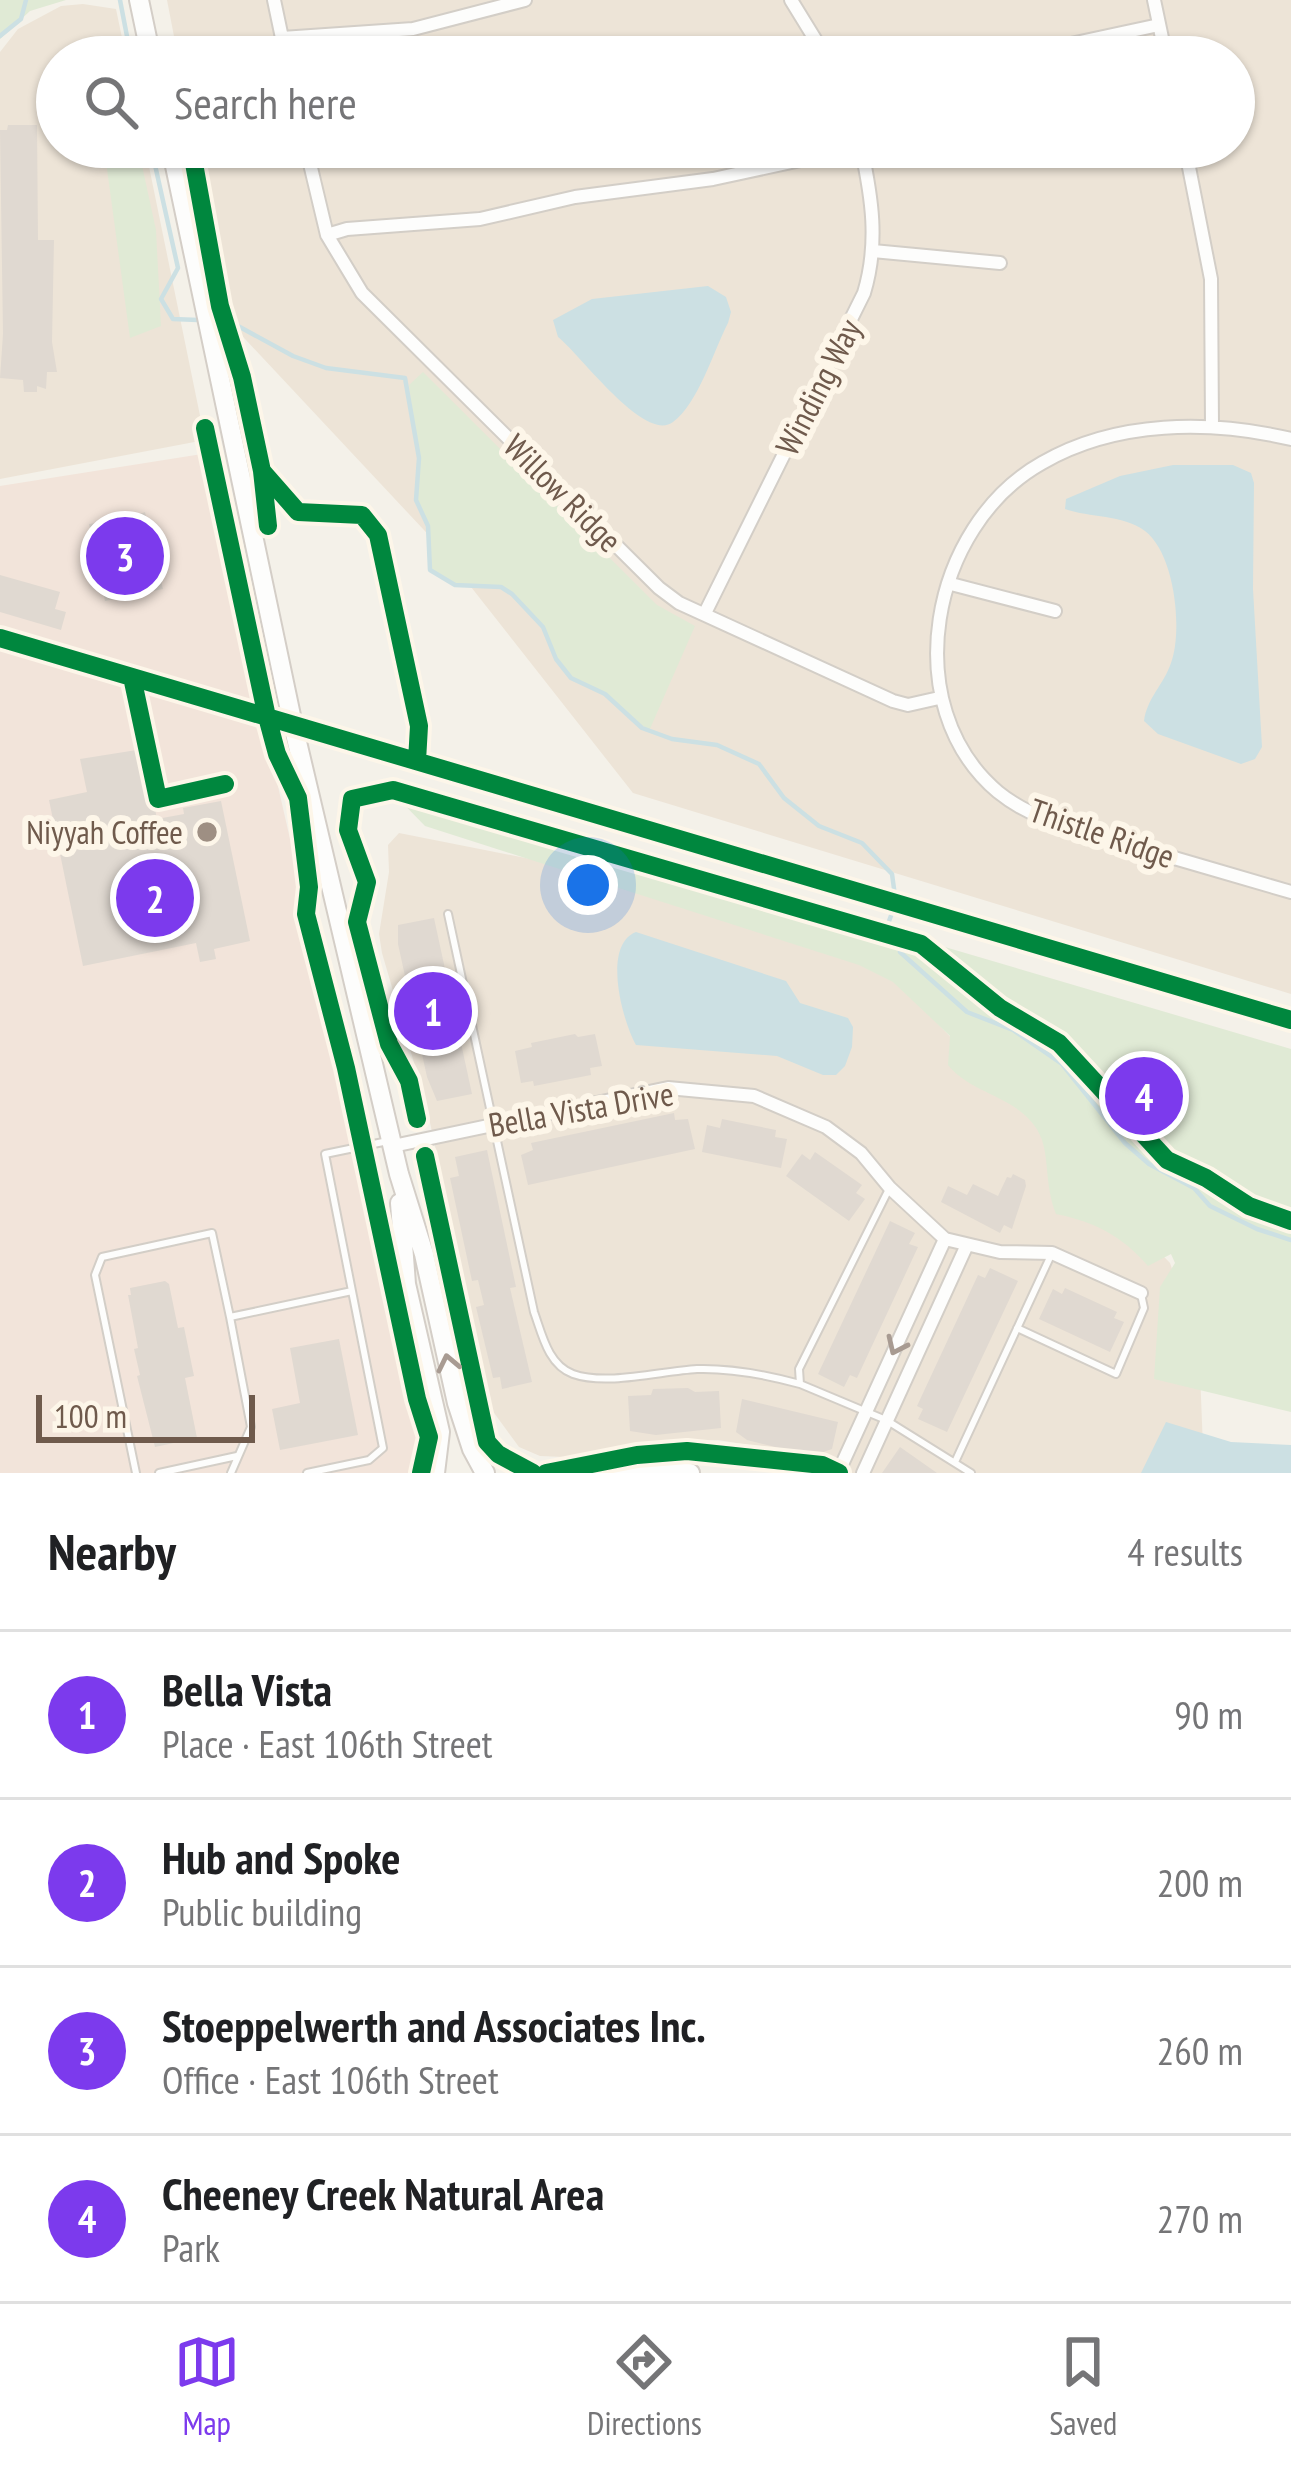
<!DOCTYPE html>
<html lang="en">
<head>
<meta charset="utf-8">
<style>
  body { margin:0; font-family:"PT Sans Narrow",sans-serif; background:#f2f2f2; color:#202124 }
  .scale { position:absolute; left:36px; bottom:30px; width:219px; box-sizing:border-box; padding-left:12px; border:6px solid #6f5a4c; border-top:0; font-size:33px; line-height:42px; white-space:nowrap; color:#6f5a4c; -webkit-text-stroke:9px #fdf6e9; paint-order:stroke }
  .you { position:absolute; left:588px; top:885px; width:42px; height:42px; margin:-30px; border:9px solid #fff; border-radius:50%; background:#1a73e8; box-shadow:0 0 0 18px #1a73e833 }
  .badge { display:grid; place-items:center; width:78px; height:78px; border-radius:50%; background:#7c3aed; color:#fff; font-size:39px; font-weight:700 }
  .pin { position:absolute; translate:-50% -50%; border:6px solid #fff; box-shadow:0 3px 12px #0006 }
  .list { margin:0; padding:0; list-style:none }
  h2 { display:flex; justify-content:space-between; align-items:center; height:156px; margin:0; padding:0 48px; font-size:51px }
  h2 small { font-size:39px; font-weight:400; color:#757577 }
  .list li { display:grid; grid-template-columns:78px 1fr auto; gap:36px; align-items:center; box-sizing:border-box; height:168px; padding:0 48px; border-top:3px solid #e0e0e0 }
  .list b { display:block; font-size:45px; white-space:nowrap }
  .list p { margin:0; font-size:39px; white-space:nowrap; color:#757577 }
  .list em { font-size:39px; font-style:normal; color:#757577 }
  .icon { flex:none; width:66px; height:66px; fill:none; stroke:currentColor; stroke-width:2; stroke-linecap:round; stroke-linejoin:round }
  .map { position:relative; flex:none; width:1291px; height:1473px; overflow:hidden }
  .search { position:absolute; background:#fff; box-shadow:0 3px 9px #0004; left:36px; right:36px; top:36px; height:132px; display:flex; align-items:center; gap:30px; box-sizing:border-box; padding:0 42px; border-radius:66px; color:#757577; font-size:45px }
  .sheet { height:828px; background:#fff }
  nav { display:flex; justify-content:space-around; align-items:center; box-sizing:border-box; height:168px; border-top:3px solid #e0e0e0; background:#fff; font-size:33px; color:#757577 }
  nav a { display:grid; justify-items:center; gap:6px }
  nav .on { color:#7c3aed }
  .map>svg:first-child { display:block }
  .residential { fill:#ede4d7 }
  .commercial { fill:#f2e4da }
  .green { fill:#e0ead5 }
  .water { fill:#cce0e3 }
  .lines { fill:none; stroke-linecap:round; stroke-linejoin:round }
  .stream { stroke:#cce0e3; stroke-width:4.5 }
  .building { fill:#e0d9d1 }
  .lane-casing { stroke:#d3cec7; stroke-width:10 }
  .street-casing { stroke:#d3cec7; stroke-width:16 }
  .secondary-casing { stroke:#d4cec7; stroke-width:22 }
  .lane { stroke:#fdfdfc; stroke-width:6 }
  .street { stroke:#fdfdfc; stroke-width:12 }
  .secondary { stroke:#fdfdfc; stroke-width:18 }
  .cycleway-casing { stroke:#fdf6e9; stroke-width:26 }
  .cycleway { stroke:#00873e; stroke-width:18 }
  .oneway { stroke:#a89b92 }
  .poi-dot { fill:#9e8f83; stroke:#fdf6e9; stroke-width:4.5 }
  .labels { text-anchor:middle; stroke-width:12; stroke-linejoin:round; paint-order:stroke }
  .street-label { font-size:33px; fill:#6f5a4c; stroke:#fdf6e9 }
  .poi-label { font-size:33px; fill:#6f5a4c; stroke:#fdf6e9; text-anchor:end }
</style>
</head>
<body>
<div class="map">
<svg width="1291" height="1473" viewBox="0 0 1291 1473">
  <rect width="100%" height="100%" fill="#f4f1e9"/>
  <path class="residential" d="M167,0H1291V994L633,793L438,545L231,324L196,147H1234V57H178Z
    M83,4L116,9L126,57H57V147H145L205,440L0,479V52L18,29L61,6Z
    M399,833L632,879L866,950L1170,1263L1190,1321L1200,1372L1204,1473H850L809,1455L718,1440L659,1442L564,1457L540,1456L519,1447L492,1410L426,1104L382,953L379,934L389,872L388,845Z"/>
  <path class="commercial" d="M202,454L435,1473H0V486Z"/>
  <path class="green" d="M0,0H66L30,11L0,39Z
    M104,147H138L156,230L161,326L130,338Z
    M423,372L657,605L695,626L649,731L605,694L571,678L556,659L543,627L512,594L501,587L455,585L430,570L428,526L416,500L420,466L409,385Z
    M381,781L1291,1049V1412L1154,1379L1160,1287L1175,1263L1171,1254L1148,1266C1122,1236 1095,1222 1056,1214C1045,1186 1049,1161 1042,1140C1027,1097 972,1096 948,1065L950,1036L893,982L859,965L425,826Z"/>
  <path class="water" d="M708,286L726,297L731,312L728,323C714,350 698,404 673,422C645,444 580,354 558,337L553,320L592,299Z
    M1173,465H1233L1251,473L1254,483L1253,589L1262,747L1255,759L1241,764L1158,734L1144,721C1147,698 1164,684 1171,663C1183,630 1175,554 1145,531C1122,514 1090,518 1065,509L1066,499L1120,476Z
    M636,932L786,981L800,1003L848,1018L853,1027L852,1047L845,1066L836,1075H823L777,1056L636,1045C622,1020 602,945 636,932Z
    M1166,1422L1231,1442L1291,1445V1473H1141Z"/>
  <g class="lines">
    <path class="stream" d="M120,0L131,57
      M0,36L21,19L26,0
      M151,147L178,268L161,299L173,319L198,320
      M216,319L227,320L293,356L326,368L405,378L419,458L416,500L428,526L430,570L455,585L501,587L512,594L543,627L556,659L571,678L605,694L642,728L672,739L717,745L759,764L784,798L819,826L862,843L892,874L895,896
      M888,924L893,910
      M900,952L967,1012L1013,1030L1062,1064L1125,1143L1149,1164L1194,1188L1210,1206L1257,1229L1291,1240"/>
  </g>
  <path class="building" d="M8,125H37L38,240H54L52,342L57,372H47L46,389L37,386V392H24L23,380L0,378L3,334L0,130H7Z
    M145,512L152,543H167L169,554L156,558L163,589L105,601L99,570L90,572L86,556L95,554L89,524L129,518Z
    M0,575L60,592L55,609L66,612L61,630L0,612Z
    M143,749L157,819L184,814L183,808L221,801L250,941L214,949L216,959L200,962L196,943L83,966L49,800L87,792L80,759Z
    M434,918L472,1094L437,1101L427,1077L398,944V925Z
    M575,1034L578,1037L595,1034L602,1066L590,1068L591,1075L534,1086L533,1081L521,1083L515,1051L532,1047L531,1043Z
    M674,1113L675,1120L688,1119L695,1149L528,1185L521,1155L533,1150L531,1143Z
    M722,1119L776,1130L775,1137L787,1139L781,1168L702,1152L707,1125L720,1128Z
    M487,1150L516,1287L510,1288L532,1382L502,1389L500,1377L493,1378L476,1307L484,1305L478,1280L472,1281L450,1178L459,1176L455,1157Z
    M815,1152L862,1185L856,1193L865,1199L849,1221L786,1176L802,1154L810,1160Z
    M1013,1174L1025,1180L1026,1186L1012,1229L1004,1225L1000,1233L941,1202L948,1186L967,1195L973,1184L998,1196L1007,1177L1011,1178Z
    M890,1221L915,1233L909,1244L918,1247L857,1378L850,1375L844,1387L818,1374Z
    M990,1268L1018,1281L947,1432L918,1419L923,1409L917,1406L978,1275L985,1278Z
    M165,1281L169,1284L178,1328L184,1327L194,1376L185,1378L197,1438L155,1447L137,1376L140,1375L134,1349L138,1348L128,1295H131L130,1288Z
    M1065,1288L1117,1312L1114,1318L1124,1322L1110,1352L1039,1319L1053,1289L1062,1294Z
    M339,1339L358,1435L280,1450L272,1409L300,1403L290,1348Z
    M688,1388L695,1392L719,1391L721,1428L656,1435L630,1431L628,1396L651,1395L653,1389Z
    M742,1399L838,1422L832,1449L812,1456L747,1440L736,1432Z
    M900,1447L937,1473H882Z"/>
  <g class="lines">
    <defs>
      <path id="lane" d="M448,914L534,1312C542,1334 548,1365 573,1374C607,1386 661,1371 697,1369C731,1368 767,1375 800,1384
        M889,1189L799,1369L800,1384L886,1420L971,1473
        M1017,1328L1116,1374L1144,1308L1141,1294
        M955,1462L1052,1253
        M136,1473L95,1275L102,1257L212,1233L230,1317
        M159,1473L237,1456
        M231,1473L251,1427L230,1317L352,1291L325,1154L388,1141
        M307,1473L369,1460L383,1448L352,1291"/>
      <path id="street" d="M274,0L286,57
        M791,0L826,57
        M1154,0L1166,57
        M282,38L413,29L525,0
        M1052,48L1159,25
        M306,147L327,235L362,293L659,588L679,603L893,701L908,705L939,698
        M1185,147L1211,279L1212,426
        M327,235L347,229L480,219L575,197L713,179L861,147
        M873,251L1000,263
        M1291,439C1210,420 1116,420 1042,463C930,526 896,706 998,792C1036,823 1087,832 1133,846C1186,861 1238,877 1291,892
        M951,584L1055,611
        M705,613L864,293C879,243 872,198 861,147
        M393,1146L668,1088L754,1096L826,1127L861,1153L890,1188L945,1239L1000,1252L1052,1253L1141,1293
        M838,1473L945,1239
        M863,1473L966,1247"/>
      <path id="secondary" d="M139,0L151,57
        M171,147L293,725L399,1174L424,1254L457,1403L472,1449L485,1473
        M400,1203L406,1284L440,1432L435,1473
        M621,1473L663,1467L690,1473"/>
    </defs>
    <use href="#lane" class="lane-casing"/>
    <use href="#street" class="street-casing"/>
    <use href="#secondary" class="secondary-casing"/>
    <use href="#lane" class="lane"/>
    <use href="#street" class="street"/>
    <use href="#secondary" class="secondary"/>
    <defs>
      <path id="cycleway" d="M191,147L220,306L242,377L262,471L268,526
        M205,428L267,717L277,754L298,798L309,887L306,914L346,1068L417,1399L429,1437L421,1473
        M262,471L298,512L362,515L378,535L419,726L417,761
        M0,638L1291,1020
        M132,677L158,799L225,784
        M417,1119L409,1081L389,1044L357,922L367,882L348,830L352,799L393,790L921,944L1000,1008L1059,1043L1167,1160L1206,1178L1249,1206L1291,1221
        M425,1156L487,1442L498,1454L533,1473
        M546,1473L637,1455L687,1451L822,1465L839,1473"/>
    </defs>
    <use href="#cycleway" class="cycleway-casing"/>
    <use href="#cycleway" class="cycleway"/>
  </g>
  <defs><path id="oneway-chevron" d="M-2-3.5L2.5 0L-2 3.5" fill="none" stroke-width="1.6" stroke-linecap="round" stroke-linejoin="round" transform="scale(3)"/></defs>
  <g class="oneway">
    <use href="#oneway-chevron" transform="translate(896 1346) rotate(115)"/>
    <use href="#oneway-chevron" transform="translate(448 1363) rotate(-102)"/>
  </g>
  <circle class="poi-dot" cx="207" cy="832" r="12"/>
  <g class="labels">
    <g class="street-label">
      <text transform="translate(818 387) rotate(-63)" y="12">Winding Way</text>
      <text transform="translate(563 493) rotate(45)" y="12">Willow Ridge</text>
      <text transform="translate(1102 833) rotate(19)" y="12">Thistle Ridge</text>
      <text transform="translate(581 1109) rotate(-10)" y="12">Bella Vista Drive</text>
    </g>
    <g class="poi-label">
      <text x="183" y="844">Niyyah Coffee</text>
    </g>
  </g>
</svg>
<div class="scale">100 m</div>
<div class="you"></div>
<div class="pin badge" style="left:433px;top:1011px">1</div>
<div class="pin badge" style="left:155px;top:898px">2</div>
<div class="pin badge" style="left:125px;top:556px">3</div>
<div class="pin badge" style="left:1144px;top:1096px">4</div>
<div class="search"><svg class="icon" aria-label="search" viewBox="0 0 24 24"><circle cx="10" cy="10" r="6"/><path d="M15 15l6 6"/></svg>Search here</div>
</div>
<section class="sheet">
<h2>Nearby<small>4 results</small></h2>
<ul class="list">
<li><span class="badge">1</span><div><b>Bella Vista</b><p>Place · East 106th Street</p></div><em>90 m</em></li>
<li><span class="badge">2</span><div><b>Hub and Spoke</b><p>Public building</p></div><em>200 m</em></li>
<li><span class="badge">3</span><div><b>Stoeppelwerth and Associates Inc.</b><p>Office · East 106th Street</p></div><em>260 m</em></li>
<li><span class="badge">4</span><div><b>Cheeney Creek Natural Area</b><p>Park</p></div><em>270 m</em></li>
</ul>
</section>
<nav>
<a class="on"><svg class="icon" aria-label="map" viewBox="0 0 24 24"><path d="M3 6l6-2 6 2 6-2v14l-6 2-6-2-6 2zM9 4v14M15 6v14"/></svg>Map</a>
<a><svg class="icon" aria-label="directions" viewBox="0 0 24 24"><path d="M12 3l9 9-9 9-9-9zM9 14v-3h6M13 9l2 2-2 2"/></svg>Directions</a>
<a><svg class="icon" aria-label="saved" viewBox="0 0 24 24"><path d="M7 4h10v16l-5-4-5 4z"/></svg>Saved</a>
</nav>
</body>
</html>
